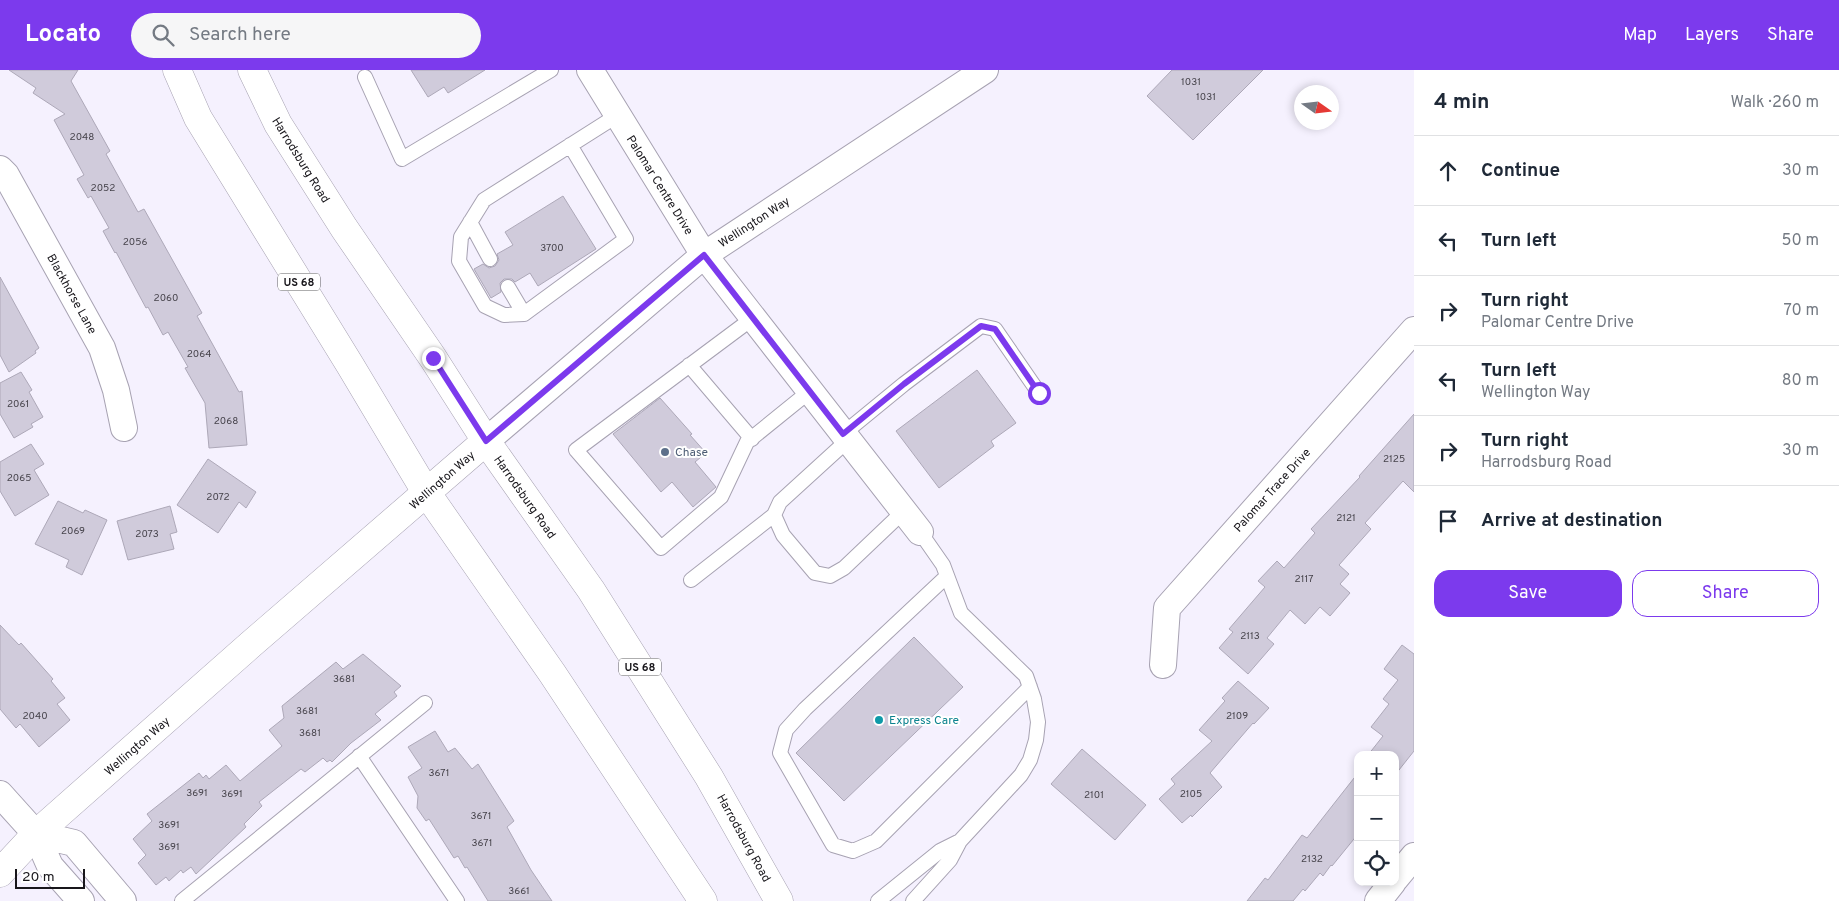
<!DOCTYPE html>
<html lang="en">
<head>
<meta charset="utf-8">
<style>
  body { margin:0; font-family:Overpass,sans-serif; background:#f6f6f7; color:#1f2937 }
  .controls { position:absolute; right:15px; bottom:15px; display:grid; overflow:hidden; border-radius:10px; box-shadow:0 2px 8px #0003 }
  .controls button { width:45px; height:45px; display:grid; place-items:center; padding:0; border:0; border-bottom:1px solid #e0e1e3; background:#fff; color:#1f2937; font:25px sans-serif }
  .compass { position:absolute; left:1294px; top:15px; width:45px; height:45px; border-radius:50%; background:#fff; box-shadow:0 2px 8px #0003; rotate:104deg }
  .scale { position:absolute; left:15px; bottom:12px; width:70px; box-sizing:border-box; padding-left:5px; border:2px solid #18161b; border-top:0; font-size:14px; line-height:18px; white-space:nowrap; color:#18161b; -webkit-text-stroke:4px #fff; paint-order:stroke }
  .stop { position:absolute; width:15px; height:15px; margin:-11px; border:4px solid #7c3aed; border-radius:50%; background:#fff }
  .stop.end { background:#7c3aed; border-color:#fff; box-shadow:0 1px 5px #0008 }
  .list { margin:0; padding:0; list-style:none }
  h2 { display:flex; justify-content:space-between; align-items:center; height:65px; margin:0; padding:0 20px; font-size:21px }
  h2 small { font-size:16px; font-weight:400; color:#747a83 }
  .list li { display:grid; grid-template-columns:32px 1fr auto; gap:15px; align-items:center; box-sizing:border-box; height:70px; padding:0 20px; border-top:1px solid #e0e1e3 }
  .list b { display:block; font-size:19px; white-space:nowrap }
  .list p { margin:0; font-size:16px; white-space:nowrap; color:#747a83 }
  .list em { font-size:16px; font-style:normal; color:#747a83 }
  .actions { display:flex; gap:10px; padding:15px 20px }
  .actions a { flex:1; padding:11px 0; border:1px solid #7c3aed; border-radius:15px; text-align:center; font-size:18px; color:#7c3aed }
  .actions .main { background:#7c3aed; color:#fff }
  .icon { flex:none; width:28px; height:28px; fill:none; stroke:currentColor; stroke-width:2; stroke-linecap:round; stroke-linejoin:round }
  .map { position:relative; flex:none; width:1414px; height:831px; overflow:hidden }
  header { display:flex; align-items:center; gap:30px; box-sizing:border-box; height:70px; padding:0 25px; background:#7c3aed; color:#fff }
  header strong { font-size:24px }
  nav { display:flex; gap:28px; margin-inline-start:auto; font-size:18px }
  .search { width:350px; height:45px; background:#f6f6f7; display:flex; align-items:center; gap:12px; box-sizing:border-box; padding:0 18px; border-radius:28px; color:#747a83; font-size:19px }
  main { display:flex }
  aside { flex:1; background:#fff }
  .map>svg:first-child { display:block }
  .building { fill:#d0cbdb; stroke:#ada8b8 }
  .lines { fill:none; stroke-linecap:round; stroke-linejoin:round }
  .service-casing { stroke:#a7a2b2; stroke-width:16 }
  .minor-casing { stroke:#a7a2b2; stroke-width:28 }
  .tertiary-casing { stroke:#a7a2b2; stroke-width:29 }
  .primary-casing { stroke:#a7a2b2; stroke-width:29 }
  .service { stroke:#fff; stroke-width:14 }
  .minor { stroke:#fff; stroke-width:26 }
  .tertiary { stroke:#fff; stroke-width:28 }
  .primary { stroke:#fff; stroke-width:28 }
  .route { stroke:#7c3aed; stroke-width:6 }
  .service-dot { fill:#5c6f8a; stroke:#fff; stroke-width:2 }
  .culture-dot { fill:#0f9aa8; stroke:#fff; stroke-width:2 }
  .labels { text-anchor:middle; stroke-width:4; stroke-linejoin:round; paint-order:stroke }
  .number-label { font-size:10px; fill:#46434b }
  .shield { fill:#fff; stroke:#5d5c5f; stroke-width:1 }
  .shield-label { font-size:11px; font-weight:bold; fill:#18161b }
  .street-label { font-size:12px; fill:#18161b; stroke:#fff }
  .service-label { font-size:12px; fill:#4e5e75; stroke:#fff; text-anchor:start }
  .culture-label { font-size:12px; fill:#0d838f; stroke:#fff; text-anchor:start }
</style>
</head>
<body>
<header>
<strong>Locato</strong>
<div class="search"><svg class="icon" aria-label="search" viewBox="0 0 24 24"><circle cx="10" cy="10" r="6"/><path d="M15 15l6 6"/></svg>Search here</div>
<nav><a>Map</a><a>Layers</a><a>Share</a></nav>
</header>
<main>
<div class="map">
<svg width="1414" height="831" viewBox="0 0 1414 831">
  <rect width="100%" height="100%" fill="#f5f1fe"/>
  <path class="building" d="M9,0H78L71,11L110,81L106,84L138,142L144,139L202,243L197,246L239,322L242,321L247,375L209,378L205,333L185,298L188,297L168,262L163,265L148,237L146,238L116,182L115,183L103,161L109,158L91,126L88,128L77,109L84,105L54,50L65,44L33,23L36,18Z
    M411,0H485L448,23L444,17L428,27Z
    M1172,0H1263L1193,70L1147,26Z
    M563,126L596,179L538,216L530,203L515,212L512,209H504L500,213L501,222L491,228L474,199L483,194L489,198L495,196L499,190L497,184L513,175L505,162Z
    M0,207L39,278L35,281L36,283L9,302L0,285Z
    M977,300L1016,353L991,371L994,376L939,418L896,361Z
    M21,302L32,320L29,322L43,347L31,354L33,357L14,368L0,344V313Z
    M660,328L692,364L690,365L706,383L695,392L716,417L693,437L672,412L661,422L613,364Z
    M1414,344V422L1403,411L1365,453L1371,459L1339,495L1349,504L1340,514L1350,523L1330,546L1320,537L1305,554L1290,540L1267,568L1274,574L1248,604L1219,578L1233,562L1229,559L1265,517L1258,511L1277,491L1284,498L1315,463L1311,459L1360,407L1359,406Z
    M31,374L44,394L34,400L49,425L15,446L0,421V392Z
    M208,389L256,422L246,438L239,432L218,463L177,435Z
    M58,431L83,443L85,440L107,450L82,505L66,497L69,490L35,474Z
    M170,436L177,462L170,464L174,479L128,490L117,451Z
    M0,555L19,575L21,573L53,609L51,611L65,628L57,634L70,650L39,677L20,654L16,658L0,639Z
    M914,567L963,617L844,731L796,683Z
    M1402,575L1414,584V681L1395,705V685H1368L1383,666L1371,657L1389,634L1383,629L1398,610L1384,599Z
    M363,584L401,616L394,622L397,626L375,644L381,650L351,673L332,692L330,690L327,692L323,688L305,702L301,699L259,732L262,736L244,754L246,757L196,804L191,797L183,803L181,800L169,811L166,807L156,815L138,793L146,785L133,769L152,751L147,744L199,703L203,708L206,705L209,709L226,695L240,711L282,676L269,660L284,648L282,636L336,592L343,599Z
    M1238,611L1269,638L1254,654L1253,653L1210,703L1222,717L1192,747L1191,745L1182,753L1159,729L1175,714L1171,709L1212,671L1199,660L1225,631L1222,628Z
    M435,661L448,682L455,678L472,699L478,694L514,751L507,757L531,800L552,831H488L467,797L465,798L458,786L454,788L429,749L426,751L417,738L418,726L408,707L422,698L408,677Z
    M1082,679L1146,735L1115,770L1051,714Z
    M1358,703V764L1332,796L1331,795L1323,806L1320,803L1305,821L1303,819L1293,831H1247L1265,808L1268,810L1302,765L1307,768Z"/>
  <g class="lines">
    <defs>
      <path id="service" d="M365,7L402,89L551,0
        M570,75L626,169L524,244L504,245L485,236L459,191L461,167L484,130L618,45
        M470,152L490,189
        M508,217L524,244
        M753,248L576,380L661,478L721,427L747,372L810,321
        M689,295L752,369
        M843,364L904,314L981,256L995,259L1039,323
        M848,370L780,432L774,445L783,465L815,503L830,506L844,498L904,441
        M920,462L943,495L961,543L1026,606L1034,629L1038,652L1036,670L1030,690L1021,705L960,771
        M947,506L805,639L786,660L780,683L833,775L853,781L876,771L1030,617
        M691,510L774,445
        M359,686L457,831
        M182,831L425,633
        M878,831L940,781L960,771L950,790L913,831"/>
      <path id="minor" d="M590,0L704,185L920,462
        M0,99L6,105L102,278L116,320L124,358
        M486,371L704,185L985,0
        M1163,595L1167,538L1414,260
        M0,724L36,764L50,796L81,831
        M36,764L74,773L123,831
        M1395,809L1414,786
        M1378,831L1393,812"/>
      <path id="tertiary" d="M0,803L36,764L250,575L486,371"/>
      <path id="primary" d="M177,0L198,48L350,295L426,422L552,603L703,831
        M252,0L278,54L344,158L433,288L486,371L591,520L709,707L779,831"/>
    </defs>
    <use href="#service" class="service-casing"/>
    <use href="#minor" class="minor-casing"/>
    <use href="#tertiary" class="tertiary-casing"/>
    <use href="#primary" class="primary-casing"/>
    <use href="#service" class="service"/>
    <use href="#minor" class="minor"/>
    <use href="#tertiary" class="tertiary"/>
    <use href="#primary" class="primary"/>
  </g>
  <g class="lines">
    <path class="route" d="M433,288L486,371L704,185L843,364L904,314L981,256L995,259L1039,323"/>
  </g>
  <circle class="service-dot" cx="665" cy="382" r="5"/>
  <circle class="culture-dot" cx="879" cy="650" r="5"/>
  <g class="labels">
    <g class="number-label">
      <text x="1191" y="15">1031</text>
      <text x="1206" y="30">1031</text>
      <text x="82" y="70">2048</text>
      <text x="103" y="121">2052</text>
      <text x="135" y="175">2056</text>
      <text x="552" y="181">3700</text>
      <text x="166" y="231">2060</text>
      <text x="199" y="287">2064</text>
      <text x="18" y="337">2061</text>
      <text x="226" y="354">2068</text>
      <text x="1394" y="392">2125</text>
      <text x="19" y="411">2065</text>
      <text x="218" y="430">2072</text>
      <text x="1346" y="451">2121</text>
      <text x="73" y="464">2069</text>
      <text x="147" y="467">2073</text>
      <text x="1304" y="512">2117</text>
      <text x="1250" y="569">2113</text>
      <text x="344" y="612">3681</text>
      <text x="307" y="644">3681</text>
      <text x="35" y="649">2040</text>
      <text x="1237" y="649">2109</text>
      <text x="310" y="666">3681</text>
      <text x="439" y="706">3671</text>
      <text x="197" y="726">3691</text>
      <text x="232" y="727">3691</text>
      <text x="1191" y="727">2105</text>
      <text x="1094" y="728">2101</text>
      <text x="481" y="749">3671</text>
      <text x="169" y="758">3691</text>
      <text x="482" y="776">3671</text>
      <text x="169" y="780">3691</text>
      <text x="1312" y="792">2132</text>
      <text x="519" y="824">3661</text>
    </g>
    <g class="shield">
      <rect x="278" y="203.5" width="42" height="17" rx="4"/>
      <rect x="619" y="588.5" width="42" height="17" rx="4"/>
    </g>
    <g class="shield-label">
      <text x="299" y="216">US 68</text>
      <text x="640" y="601">US 68</text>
    </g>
    <g class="street-label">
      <text transform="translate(301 90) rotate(58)" y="4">Harrodsburg Road</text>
      <text transform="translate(660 115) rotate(58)" y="4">Palomar Centre Drive</text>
      <text transform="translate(754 152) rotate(-33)" y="4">Wellington Way</text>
      <text transform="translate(72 224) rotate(61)" y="4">Blackhorse Lane</text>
      <text transform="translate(442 410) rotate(-41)" y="4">Wellington Way</text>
      <text transform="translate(1272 420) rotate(-48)" y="4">Palomar Trace Drive</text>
      <text transform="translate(525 427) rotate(55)" y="4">Harrodsburg Road</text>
      <text transform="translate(137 676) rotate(-41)" y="4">Wellington Way</text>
      <text transform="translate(744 768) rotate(61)" y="4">Harrodsburg Road</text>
    </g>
    <g class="service-label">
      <text x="675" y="386">Chase</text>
    </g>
    <g class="culture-label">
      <text x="889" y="654">Express Care</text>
    </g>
  </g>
</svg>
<div class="controls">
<button>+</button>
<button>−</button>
<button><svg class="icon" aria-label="locate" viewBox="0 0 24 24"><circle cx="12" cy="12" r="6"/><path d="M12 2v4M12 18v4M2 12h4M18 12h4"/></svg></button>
</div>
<svg class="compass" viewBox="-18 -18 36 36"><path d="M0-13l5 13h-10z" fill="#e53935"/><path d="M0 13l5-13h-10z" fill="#747a83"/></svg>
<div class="scale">20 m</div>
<div class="stop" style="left:1039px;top:323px"></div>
<div class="stop end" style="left:433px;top:288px"></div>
</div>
<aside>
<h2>4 min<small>Walk · 260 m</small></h2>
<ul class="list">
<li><svg class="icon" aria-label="ahead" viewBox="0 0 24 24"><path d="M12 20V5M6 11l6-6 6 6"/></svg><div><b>Continue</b></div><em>30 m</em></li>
<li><svg class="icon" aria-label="left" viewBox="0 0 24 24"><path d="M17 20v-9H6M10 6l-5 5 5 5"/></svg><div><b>Turn left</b></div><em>50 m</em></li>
<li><svg class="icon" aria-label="right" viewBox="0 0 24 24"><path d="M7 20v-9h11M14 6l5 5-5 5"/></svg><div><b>Turn right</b><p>Palomar Centre Drive</p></div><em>70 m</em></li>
<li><svg class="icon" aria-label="left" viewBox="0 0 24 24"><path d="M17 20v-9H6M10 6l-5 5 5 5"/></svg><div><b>Turn left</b><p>Wellington Way</p></div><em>80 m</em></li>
<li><svg class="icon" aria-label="right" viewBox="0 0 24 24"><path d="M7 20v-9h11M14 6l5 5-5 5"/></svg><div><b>Turn right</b><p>Harrodsburg Road</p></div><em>30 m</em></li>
<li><svg class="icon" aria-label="arrive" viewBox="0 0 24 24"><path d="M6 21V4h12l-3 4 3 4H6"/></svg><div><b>Arrive at destination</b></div></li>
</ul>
<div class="actions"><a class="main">Save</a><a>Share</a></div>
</aside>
</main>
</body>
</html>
